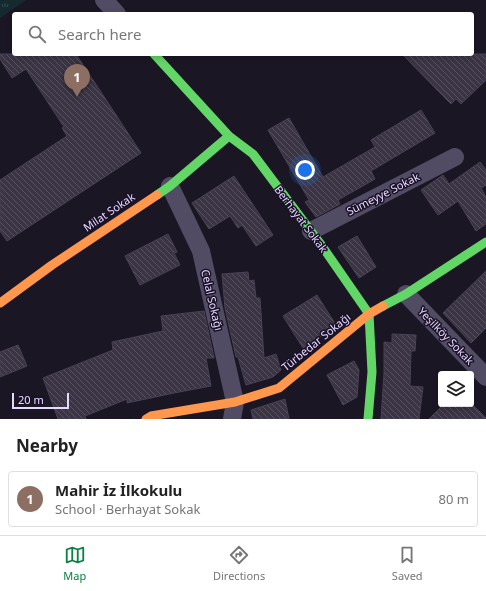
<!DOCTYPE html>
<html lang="en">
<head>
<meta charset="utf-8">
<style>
  body { margin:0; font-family:"Noto Sans",sans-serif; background:#f6f6f6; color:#222 }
  .controls { position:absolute; right:12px; bottom:12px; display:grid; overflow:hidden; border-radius:4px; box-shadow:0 2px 6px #0003 }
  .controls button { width:36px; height:36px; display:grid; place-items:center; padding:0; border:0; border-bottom:1px solid #e0e0e0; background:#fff; color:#222; font:20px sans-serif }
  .scale { position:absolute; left:12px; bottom:10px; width:57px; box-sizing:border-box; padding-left:4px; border:2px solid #e5dafd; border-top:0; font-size:11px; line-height:14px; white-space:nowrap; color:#e5dafd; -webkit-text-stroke:3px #1a1128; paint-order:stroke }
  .you { position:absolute; left:305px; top:170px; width:14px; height:14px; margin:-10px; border:3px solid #fff; border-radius:50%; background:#1a73e8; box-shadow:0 0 0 6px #1a73e833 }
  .badge { display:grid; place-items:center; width:26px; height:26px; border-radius:50%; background:#0b8043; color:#fff; font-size:13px; font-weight:700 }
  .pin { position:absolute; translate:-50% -33px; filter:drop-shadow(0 1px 2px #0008) }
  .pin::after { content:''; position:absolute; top:21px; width:14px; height:12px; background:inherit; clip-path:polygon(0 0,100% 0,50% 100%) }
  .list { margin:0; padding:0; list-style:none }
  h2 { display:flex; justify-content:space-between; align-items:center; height:52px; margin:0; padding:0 16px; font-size:17px }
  h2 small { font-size:13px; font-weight:400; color:#767676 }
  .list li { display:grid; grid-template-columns:26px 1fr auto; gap:12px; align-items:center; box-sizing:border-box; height:56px; margin:0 8px 8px; padding:0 8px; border:1px solid #e0e0e0; border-radius:4px }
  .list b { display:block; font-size:15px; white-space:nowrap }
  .list p { margin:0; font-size:13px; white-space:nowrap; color:#767676 }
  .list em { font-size:13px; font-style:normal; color:#767676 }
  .icon { flex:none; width:22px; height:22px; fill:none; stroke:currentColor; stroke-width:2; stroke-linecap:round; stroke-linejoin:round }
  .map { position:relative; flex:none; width:486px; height:419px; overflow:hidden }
  .search { position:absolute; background:#fff; box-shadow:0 2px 6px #0003; left:12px; right:12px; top:12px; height:44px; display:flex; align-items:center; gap:10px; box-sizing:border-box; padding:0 14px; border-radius:4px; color:#767676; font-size:15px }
  .sheet { height:116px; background:#fff }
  nav { display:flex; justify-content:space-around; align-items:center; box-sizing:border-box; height:56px; border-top:1px solid #e0e0e0; background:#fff; font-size:11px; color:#767676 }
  nav a { display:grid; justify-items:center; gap:2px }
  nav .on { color:#0b8043 }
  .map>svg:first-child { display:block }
  .park { fill:url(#park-tufts) }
  .building { fill:url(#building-back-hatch); stroke:#494156 }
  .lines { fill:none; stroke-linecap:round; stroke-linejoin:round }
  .street { stroke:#514c63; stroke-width:18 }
  .fast { stroke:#63d668; stroke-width:9 }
  .slow { stroke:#ff974d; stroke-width:9 }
  .labels { text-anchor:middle; stroke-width:3; stroke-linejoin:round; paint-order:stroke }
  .street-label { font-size:11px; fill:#e5dafd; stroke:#1a1128 }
</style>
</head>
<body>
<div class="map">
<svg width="486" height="419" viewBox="0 0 486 419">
  <defs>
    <pattern id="park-tufts" width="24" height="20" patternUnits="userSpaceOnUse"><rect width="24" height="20" fill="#152a30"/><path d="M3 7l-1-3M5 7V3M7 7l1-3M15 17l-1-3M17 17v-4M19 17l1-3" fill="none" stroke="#37484f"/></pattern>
    <pattern id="building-back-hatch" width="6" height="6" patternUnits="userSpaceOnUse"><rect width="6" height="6" fill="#3b3444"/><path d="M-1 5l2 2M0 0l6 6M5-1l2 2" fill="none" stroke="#575160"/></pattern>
  </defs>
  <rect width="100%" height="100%" fill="#1b1623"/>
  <path class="park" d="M0,0H26L0,18Z"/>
  <path class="building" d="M0,54H76L141,153L7,241L0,231V180L67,136L62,128L64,127L26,69L12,78L0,59Z
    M402,54H486V80L461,104L456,99L451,104Z
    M421,110L435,133L371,171L375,179L338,200L340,204L316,217L305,202L309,200L268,130L289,118L323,177L375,147L371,140Z
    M480,162L486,170V185L481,188L486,197V224L476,231L458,201L438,215L421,190L443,175L449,184Z
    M234,176L273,235L256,246L242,225L238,228L230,216L209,229L192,203Z
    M168,234L177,252L174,253L180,265L140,285L125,256Z
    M357,236L376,267L359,278L338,247Z
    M486,271V328L471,343L443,313Z
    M248,272L249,281L254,280L256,298H260L264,358L276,354L281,370L273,377L246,385L238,357H236L225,308L222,274Z
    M317,295L336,325L326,333L303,348L283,316Z
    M204,311L214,358H206L211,386L174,393L127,403V399L85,416L86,419H58L43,378L113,350L112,342L163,331L161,316Z
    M392,334L416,335L415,351H411L410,386L423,387L419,419H381L384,373V342L392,343Z
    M18,345L27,366L0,377V352Z
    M354,361L359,370L357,397L343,405L327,375Z
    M285,399L289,419H253L251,410Z
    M444,404H472L486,418V419H429Z"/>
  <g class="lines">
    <path class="street" d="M104,0L117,14
      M170,186L201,251L235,402L232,419
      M311,231L455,157
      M406,294L486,377"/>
    <path class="fast" d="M154,54L229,136L253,154L322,246L369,314L372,372L368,419
      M157,195L170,186L229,136
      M383,306L406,294L486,242"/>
    <path class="slow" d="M0,303L52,265L157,195
      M146,419L151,416L235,402L279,388L369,314L383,306"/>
  </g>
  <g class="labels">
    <g class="street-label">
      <text transform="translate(383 194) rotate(-27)" y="4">Sümeyye Sokak</text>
      <text transform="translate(109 212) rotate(-34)" y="4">Milat Sokak</text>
      <text transform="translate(301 219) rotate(53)" y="4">Berhayat Sokak</text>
      <text transform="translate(212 300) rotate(77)" y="4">Celal Sokağı</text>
      <text transform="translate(446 336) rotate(46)" y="4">Yeşilköy Sokak</text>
      <text transform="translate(316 342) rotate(-39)" y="4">Türbedar Sokağı</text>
    </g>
  </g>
</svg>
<div class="controls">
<button><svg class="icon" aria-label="layers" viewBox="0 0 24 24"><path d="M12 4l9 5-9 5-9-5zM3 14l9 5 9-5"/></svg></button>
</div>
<div class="scale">20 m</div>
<div class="you"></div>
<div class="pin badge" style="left:77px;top:97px;background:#8d6e63">1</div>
<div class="search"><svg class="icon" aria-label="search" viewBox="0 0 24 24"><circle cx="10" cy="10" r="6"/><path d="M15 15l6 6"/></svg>Search here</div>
</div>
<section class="sheet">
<h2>Nearby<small></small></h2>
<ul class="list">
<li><span class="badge" style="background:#8d6e63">1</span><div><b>Mahir İz İlkokulu</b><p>School · Berhayat Sokak</p></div><em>80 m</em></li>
</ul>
</section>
<nav>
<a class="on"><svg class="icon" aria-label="map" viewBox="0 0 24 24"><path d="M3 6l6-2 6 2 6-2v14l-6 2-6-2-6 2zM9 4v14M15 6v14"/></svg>Map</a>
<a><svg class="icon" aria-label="directions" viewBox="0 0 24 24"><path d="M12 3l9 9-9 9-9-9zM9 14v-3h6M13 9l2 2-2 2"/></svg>Directions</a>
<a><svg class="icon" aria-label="saved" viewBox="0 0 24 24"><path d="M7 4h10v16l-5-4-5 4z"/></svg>Saved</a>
</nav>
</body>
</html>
